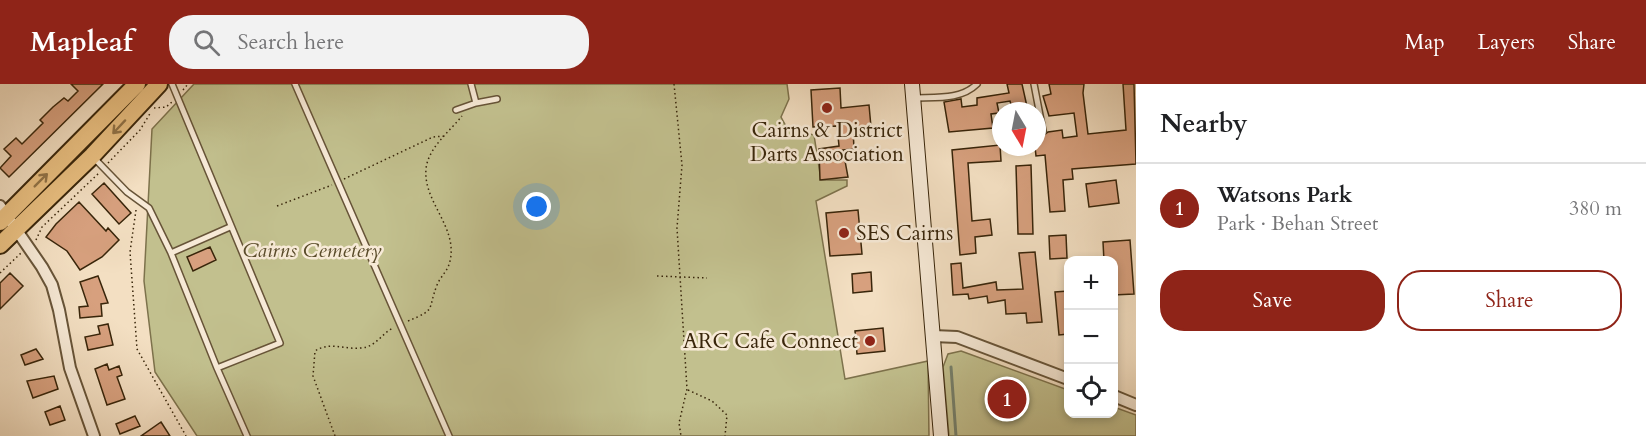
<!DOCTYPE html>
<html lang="en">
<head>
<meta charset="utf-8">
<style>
  body { margin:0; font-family:Cardo,serif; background:#f2f2f2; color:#202124 }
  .controls { position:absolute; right:18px; bottom:18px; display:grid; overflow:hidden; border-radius:12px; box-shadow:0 3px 9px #0003 }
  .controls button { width:54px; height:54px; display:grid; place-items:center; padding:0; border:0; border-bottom:2px solid #e0e0e0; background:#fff; color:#202124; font:30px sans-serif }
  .compass { position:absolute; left:992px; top:18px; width:54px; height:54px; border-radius:50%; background:#fff; box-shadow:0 3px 9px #0003; rotate:170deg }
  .you { position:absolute; left:537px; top:123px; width:21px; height:21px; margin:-15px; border:4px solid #fff; border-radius:50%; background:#1a73e8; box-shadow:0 0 0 9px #1a73e833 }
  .badge { display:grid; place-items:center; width:39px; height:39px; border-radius:50%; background:#8f2418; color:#fff; font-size:20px; font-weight:700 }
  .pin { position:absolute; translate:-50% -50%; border:3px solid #fff; box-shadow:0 2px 6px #0006 }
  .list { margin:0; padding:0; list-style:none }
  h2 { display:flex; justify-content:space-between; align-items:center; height:78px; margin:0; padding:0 24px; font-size:26px }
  h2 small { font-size:20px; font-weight:400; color:#757577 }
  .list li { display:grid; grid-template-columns:39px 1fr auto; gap:18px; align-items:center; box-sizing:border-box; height:90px; padding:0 24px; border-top:2px solid #e0e0e0 }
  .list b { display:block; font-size:22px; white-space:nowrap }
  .list p { margin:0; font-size:20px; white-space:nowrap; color:#757577 }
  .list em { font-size:20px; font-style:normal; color:#757577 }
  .actions { display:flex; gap:12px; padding:18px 24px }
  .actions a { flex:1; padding:14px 0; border:2px solid #8f2418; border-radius:24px; text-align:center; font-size:21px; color:#8f2418 }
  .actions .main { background:#8f2418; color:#fff }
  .icon { flex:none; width:33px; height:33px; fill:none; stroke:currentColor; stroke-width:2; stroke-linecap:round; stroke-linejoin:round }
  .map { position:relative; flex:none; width:1136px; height:352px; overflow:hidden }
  header { display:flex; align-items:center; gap:36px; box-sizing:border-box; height:84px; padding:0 30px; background:#8f2418; color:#fff }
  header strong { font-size:28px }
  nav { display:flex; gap:33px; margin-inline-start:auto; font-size:21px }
  .search { width:420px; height:54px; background:#f2f2f2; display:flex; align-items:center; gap:15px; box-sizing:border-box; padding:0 21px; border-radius:24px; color:#757577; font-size:22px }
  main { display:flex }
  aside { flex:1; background:#fff }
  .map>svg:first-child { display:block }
  .green { fill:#c2c08e; stroke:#7d724c; stroke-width:1.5 }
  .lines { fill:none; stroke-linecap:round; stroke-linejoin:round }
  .stream { stroke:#75806c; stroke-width:3 }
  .building { fill:#d7a07e; stroke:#38250a; stroke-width:1.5 }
  .lane-casing { stroke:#675438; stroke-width:8 }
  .street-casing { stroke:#675438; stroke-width:14 }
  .secondary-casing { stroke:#38250a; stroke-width:16 }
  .primary-casing { stroke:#38250a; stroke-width:20 }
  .path { stroke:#38250a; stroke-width:1.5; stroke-dasharray:1.5 3; stroke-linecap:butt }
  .lane { stroke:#f7ead7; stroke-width:5 }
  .street { stroke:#f7ead7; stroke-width:10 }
  .secondary { stroke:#f7ead7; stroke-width:14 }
  .primary { stroke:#eac081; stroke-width:16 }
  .oneway { stroke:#917246 }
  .poi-dot { fill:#8f2418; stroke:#f7ead7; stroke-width:2 }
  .labels { text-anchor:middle; stroke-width:5; stroke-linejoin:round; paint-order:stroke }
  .poi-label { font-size:21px; fill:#38250a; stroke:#f7ead7 }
  .park-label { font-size:21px; font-style:italic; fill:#5a4c2b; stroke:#f7ead7 }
</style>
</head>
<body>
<header>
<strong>Mapleaf</strong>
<div class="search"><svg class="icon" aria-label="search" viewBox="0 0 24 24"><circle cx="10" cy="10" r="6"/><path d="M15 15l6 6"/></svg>Search here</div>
<nav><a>Map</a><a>Layers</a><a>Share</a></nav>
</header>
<main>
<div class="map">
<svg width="1136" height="352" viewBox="0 0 1136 352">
  <rect width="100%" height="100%" fill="#f3dfc2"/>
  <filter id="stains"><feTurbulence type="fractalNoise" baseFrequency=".00333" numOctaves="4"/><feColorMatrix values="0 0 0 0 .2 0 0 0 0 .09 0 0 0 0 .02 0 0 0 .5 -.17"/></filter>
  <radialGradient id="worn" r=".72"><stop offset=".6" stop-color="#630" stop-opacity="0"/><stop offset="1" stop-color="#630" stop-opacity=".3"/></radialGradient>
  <path class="green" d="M194,0H787L789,15L781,33L787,44L814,51L821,96H847V102L816,117L845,295L928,277L929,352H197L155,288L144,197L152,45Z
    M961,267L1068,306V330H1114V323L1136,331V352H949L943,283L948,270Z"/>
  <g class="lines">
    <path class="stream" d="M951,283L956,352"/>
  </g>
  <path class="building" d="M71,0H103L9,93L0,84L11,72L4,65L16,54L22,60L43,39L40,36L53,23L64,14L68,17L78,7Z
    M1007,0H1022L1028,27H1013L1010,17L997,19L999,29L991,30L993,44L949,48L944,18L961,15L962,23L977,21V14L1009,9Z
    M1049,0H1084L1083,9L1088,50L1126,46L1123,0H1134L1136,80L1072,85L1073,95L1063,96L1065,127L1050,128L1045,71L1036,72L1035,63H1037V50L1043,52L1048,48L1062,46L1063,54L1077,52L1074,29L1049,32L1043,12L1051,10Z
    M840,4L841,24L869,21L871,43L853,44L854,65L843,66L848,93L820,96L819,65L839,62L837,42L813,43L811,6Z
    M1000,61L1001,77L968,79L972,137L990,135L992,151L975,153L976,169L960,171L952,66Z
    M1031,81L1033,150H1018L1016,82Z
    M1116,96L1119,119L1089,123L1086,100Z
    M104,99L131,129L119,140L92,110Z
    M79,118L106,147L108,144L119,156L102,173L80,186L67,167L46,153L56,140Z
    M858,126L862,170L830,172L826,129Z
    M1066,151L1067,174L1050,175L1049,152Z
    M1130,156L1134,210L1113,211V177H1104L1103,158Z
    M210,163L216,176L193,187L187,173Z
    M1035,168L1042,238L1027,239L1026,229L1006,230L1005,216L988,219L987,212L969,215L968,210L953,211L951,180L961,179L963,204L996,198L997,206L1023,205L1019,169Z
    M871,188L872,207L853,209L852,190Z
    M10,189L23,202L0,225V199Z
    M98,192L108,219L101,220L102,232L80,234L79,223L88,222L80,198Z
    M1068,207V250L1059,251L1055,208Z
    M108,240L113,261L88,266L85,253L100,250L98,242Z
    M883,244L885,267L857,270L855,247Z
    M36,265L43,275L25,281L21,271Z
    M107,280L109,286L119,282L122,291L117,293L125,315L107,321L95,285Z
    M54,292L58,305L33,314L27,297Z
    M60,322L65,336L50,341L45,328Z
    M135,332L140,342L120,350L116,340Z
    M161,338L170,352H141Z"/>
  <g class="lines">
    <defs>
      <path id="lane" d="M172,0L280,259L217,284L171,169L230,143
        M295,0L449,352
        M471,0L476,19L497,15
        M1034,0L1043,47
        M914,14C936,13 961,16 977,0
        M456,26L476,19
        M93,73L127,108L149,124L171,169
        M217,284L247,352"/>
      <path id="street" d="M0,122L42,183L52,201L59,226L70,284L94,352
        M933,252L957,253L1068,295
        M1114,312L1136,321"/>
      <path id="secondary" d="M912,0L941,352"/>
      <path id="primary" d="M0,138L137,0
        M0,161L92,72L159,0"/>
    </defs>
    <use href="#lane" class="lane-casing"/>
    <use href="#street" class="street-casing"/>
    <use href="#secondary" class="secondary-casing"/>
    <use href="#primary" class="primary-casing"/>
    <path class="path" d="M674,0L682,81L677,144L687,305L679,339L681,352
      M183,6L188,0
      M154,24L166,23L172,18
      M108,79L140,46L151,28
      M344,95L433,53L444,52
      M277,122L332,101
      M136,126L130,168L137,265L186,352
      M36,156L42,143L99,89
      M0,189L21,169
      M657,192L707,194
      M408,237C437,225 427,227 437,201C440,193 448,187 450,177C458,143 423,118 426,85C428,64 449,48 462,32
      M688,306L712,317L727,331L725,352
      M335,352L313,292L315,267C330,257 345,266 361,264C376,263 381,250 393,244"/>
    <use href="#lane" class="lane"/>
    <use href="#street" class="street"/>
    <use href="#secondary" class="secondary"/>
    <use href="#primary" class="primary"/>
  </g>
  <defs><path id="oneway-shaft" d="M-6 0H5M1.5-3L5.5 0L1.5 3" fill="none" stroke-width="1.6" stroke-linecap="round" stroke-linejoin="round" transform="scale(1.5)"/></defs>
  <g class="oneway">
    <use href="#oneway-shaft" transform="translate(119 43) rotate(133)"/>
    <use href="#oneway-shaft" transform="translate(41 96) rotate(-45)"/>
  </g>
  <g class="poi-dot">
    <circle cx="827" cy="24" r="6"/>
    <circle cx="844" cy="149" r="6"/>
    <circle cx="870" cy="257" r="6"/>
  </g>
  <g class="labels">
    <g class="poi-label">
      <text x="827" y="53">Cairns &amp; District<tspan x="827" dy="24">Darts Association</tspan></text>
      <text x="856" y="156" text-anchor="start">SES Cairns</text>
      <text x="858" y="264" text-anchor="end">ARC Cafe Connect</text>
    </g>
    <g class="park-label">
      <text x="312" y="173">Cairns Cemetery</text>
    </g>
  </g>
  <rect width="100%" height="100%" filter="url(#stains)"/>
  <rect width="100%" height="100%" fill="url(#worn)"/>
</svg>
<div class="controls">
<button>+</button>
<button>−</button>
<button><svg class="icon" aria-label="locate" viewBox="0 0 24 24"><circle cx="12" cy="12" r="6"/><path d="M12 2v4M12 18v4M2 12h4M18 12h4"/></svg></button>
</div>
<svg class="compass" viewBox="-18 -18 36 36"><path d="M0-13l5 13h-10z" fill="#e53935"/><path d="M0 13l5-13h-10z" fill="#757577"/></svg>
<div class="you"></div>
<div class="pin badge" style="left:1007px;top:315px">1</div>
</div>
<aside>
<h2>Nearby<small></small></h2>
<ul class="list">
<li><span class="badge">1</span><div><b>Watsons Park</b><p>Park · Behan Street</p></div><em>380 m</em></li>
</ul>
<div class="actions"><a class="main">Save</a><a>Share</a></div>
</aside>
</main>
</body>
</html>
